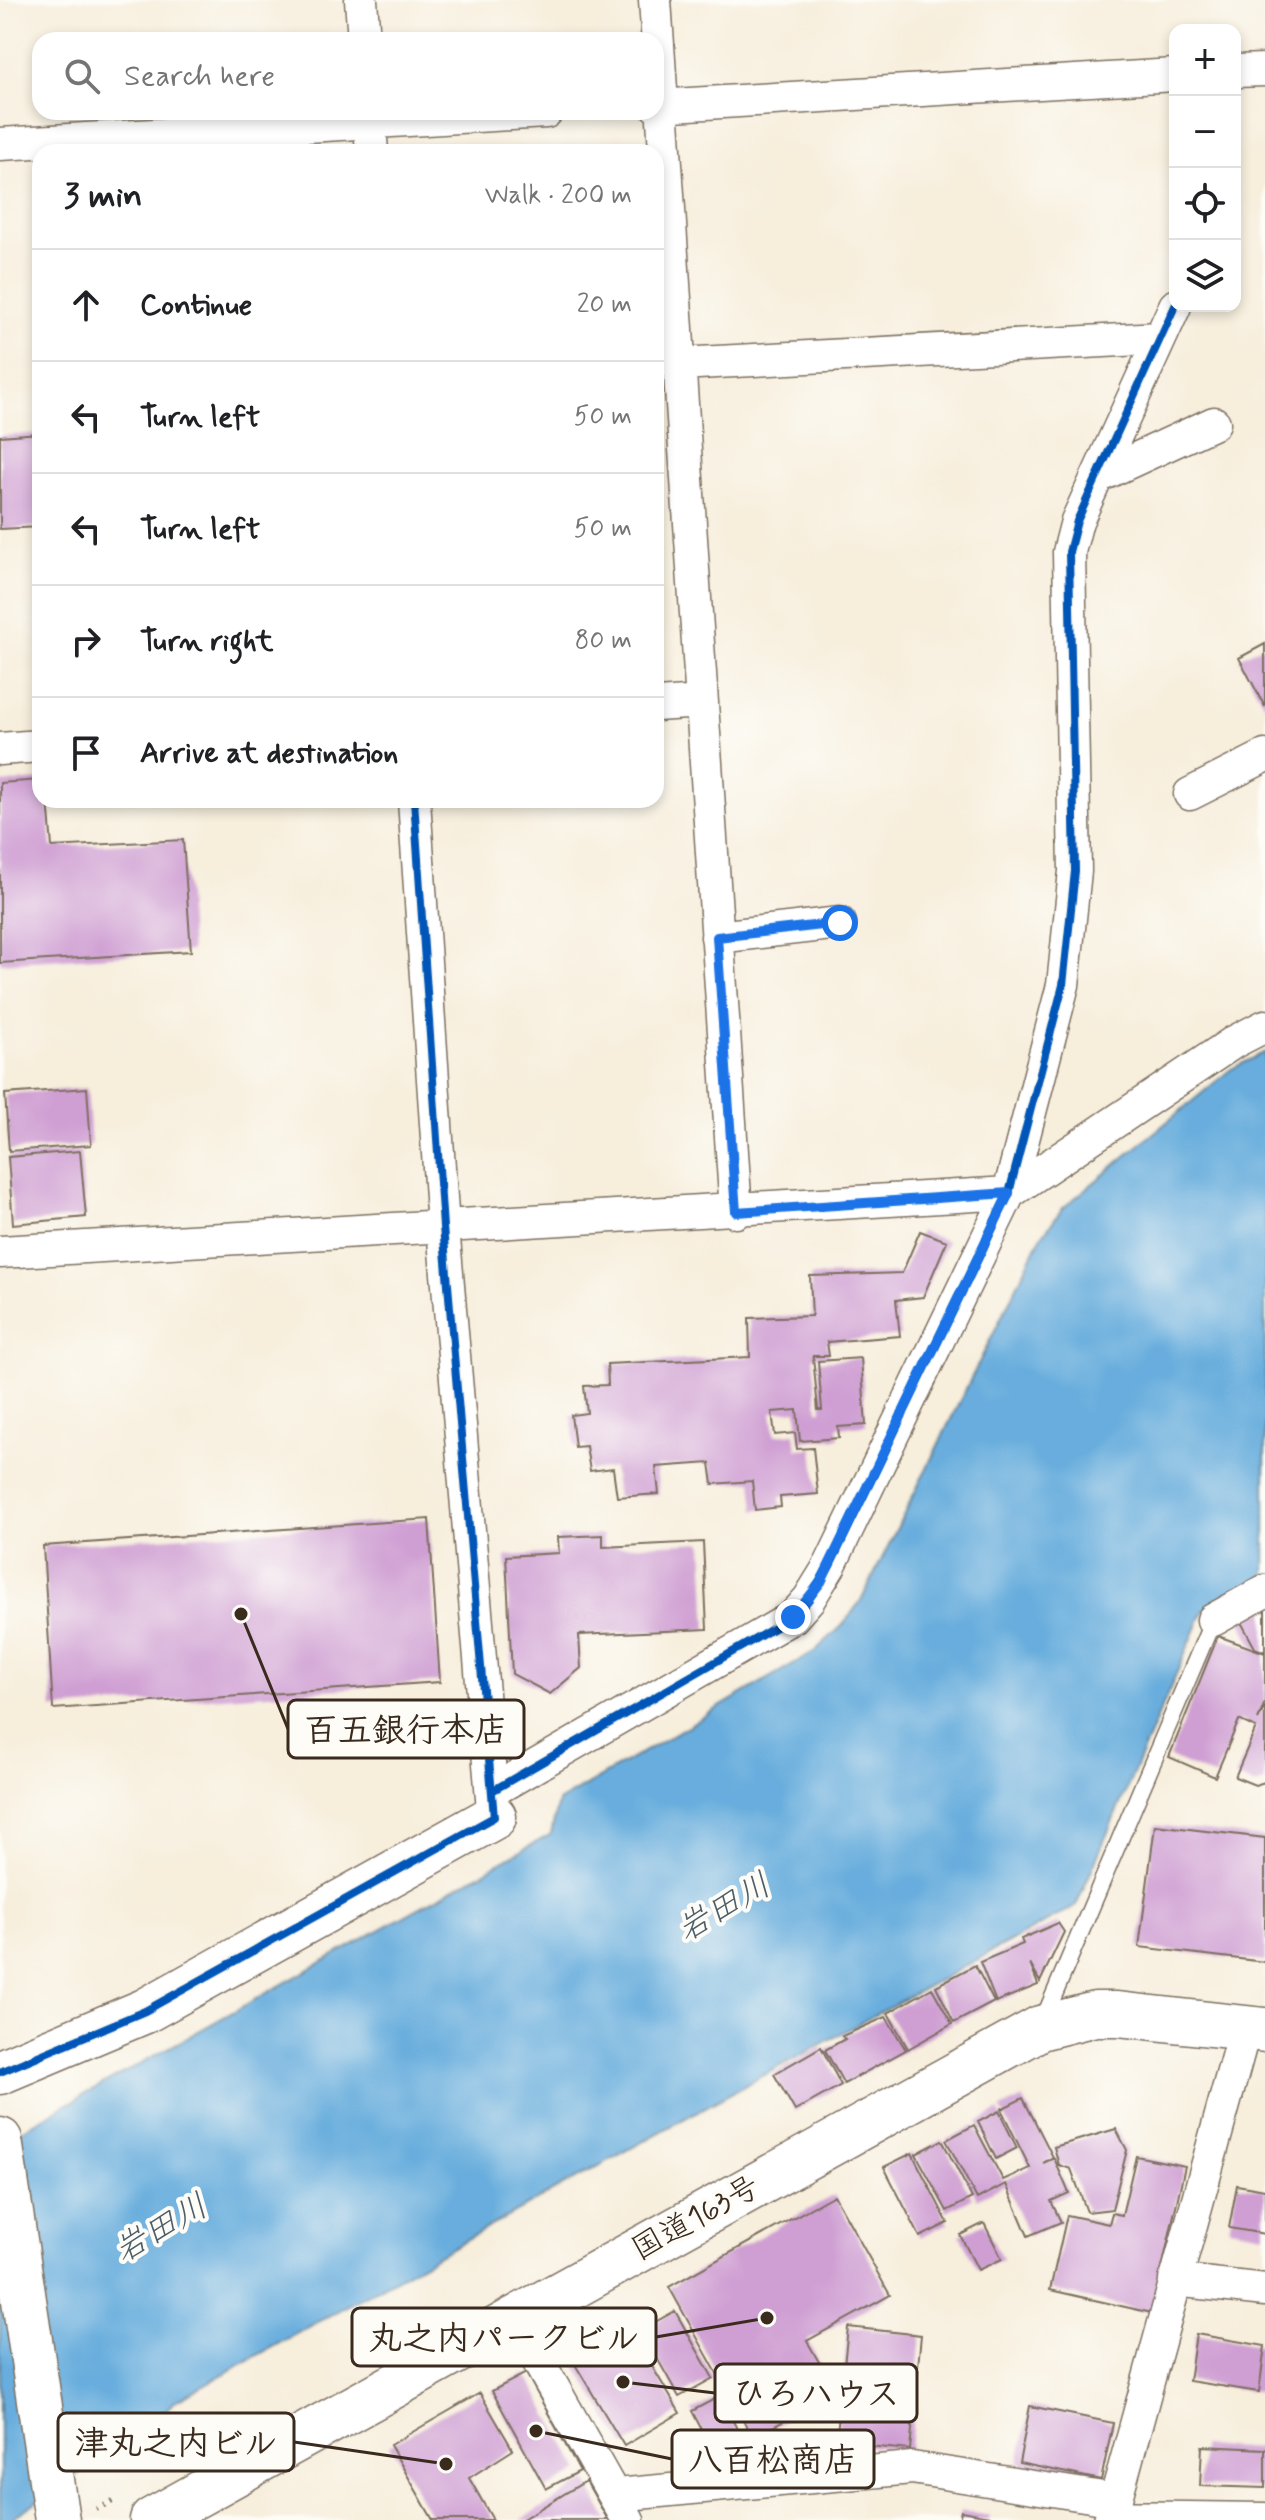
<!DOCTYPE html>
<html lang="en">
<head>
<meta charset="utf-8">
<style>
  body { margin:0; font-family:Mynerve,"Klee One",sans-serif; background:#f6f6f6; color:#202124 }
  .controls { position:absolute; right:24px; top:24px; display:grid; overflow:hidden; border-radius:16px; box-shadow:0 4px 12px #0003 }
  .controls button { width:72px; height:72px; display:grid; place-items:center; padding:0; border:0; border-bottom:2px solid #e0e0e0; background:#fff; color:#202124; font:40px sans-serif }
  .stop { position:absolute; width:24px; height:24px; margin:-18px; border:6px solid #1a73e8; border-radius:50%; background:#fff }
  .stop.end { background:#1a73e8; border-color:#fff; box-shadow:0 2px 8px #0008 }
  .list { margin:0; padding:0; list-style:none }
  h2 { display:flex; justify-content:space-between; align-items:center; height:104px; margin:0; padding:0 32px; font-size:34px }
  h2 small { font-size:26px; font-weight:400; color:#757577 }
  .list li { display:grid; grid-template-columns:52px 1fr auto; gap:24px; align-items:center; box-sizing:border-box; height:112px; padding:0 32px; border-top:2px solid #e0e0e0 }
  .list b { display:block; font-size:30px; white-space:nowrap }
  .list em { font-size:26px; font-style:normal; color:#757577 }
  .icon { flex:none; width:44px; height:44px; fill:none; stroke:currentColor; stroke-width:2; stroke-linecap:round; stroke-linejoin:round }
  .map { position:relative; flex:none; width:1265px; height:2520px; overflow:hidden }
  .search { position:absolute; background:#fff; box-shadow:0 4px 12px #0003; left:32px; top:32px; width:632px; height:88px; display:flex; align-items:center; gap:20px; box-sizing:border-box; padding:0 28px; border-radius:24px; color:#757577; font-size:30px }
  .panel { position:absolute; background:#fff; box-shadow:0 4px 12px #0003; left:32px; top:144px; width:632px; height:664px; border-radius:24px }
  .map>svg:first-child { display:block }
  .water { fill:#67addd; stroke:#516c7e; stroke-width:2 }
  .building { fill:#cf9fd3 }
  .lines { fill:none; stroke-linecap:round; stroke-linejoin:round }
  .lane-casing { stroke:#7d6f60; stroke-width:19 }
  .street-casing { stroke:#7d6f60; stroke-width:35 }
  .secondary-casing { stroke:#7d6f60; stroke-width:47 }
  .highway-casing { stroke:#7d6f60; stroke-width:47 }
  .path { stroke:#7d6f60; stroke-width:5; stroke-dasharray:2 6; stroke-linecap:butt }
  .lane { stroke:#fff; stroke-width:16 }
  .street { stroke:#fff; stroke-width:32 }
  .secondary { stroke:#fff; stroke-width:44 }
  .highway { stroke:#fff; stroke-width:44 }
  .cycleway-casing { stroke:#fdfcf7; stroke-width:13 }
  .cycleway { stroke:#0057b8; stroke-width:8 }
  .route { stroke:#1a73e8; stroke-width:10 }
  .labels { text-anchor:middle; stroke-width:8; stroke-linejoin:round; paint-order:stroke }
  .street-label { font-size:32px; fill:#3b2a1e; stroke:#fdfcf7 }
  .water-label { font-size:34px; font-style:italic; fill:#4d5e6a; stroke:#fdfcf7 }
  .leader { fill:none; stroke:#3b2a1e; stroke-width:3 }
  .callout-dot { fill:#3b2a1e; stroke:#fdfcf7; stroke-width:3 }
  .callout { fill:#fdfcf7; stroke:#3b2a1e; stroke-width:3 }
  .callout-label { font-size:34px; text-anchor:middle; font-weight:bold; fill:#3b2a1e }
</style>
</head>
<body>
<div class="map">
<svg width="1265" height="2520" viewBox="0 0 1265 2520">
  <rect width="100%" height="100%" fill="#fdfcf7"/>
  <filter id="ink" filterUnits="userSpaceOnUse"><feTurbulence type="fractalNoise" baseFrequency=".0125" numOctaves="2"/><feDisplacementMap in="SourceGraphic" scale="16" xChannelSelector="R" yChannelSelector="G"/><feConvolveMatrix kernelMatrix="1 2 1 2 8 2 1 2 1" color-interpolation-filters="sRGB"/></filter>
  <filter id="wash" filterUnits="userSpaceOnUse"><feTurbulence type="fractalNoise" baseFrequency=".006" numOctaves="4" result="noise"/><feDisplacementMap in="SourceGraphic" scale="32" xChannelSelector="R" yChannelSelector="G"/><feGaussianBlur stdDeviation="1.8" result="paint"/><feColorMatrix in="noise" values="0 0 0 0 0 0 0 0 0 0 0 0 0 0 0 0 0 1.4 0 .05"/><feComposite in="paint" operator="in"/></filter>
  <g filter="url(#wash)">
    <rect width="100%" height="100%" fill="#f7eedc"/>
    <path class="water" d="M1265,1052V1575L1204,1610L1076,1906L707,2106L175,2401L146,2429L9,2520H0V2142L551,1834L558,1802L815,1651L842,1626L862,1599L1041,1237L1063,1208L1231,1069Z"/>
    <g id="blocks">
      <path class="building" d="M40,433V527L0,529V436Z
        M1265,644V707L1239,658Z
        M40,780V800H48L52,847L183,840L191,951L0,963V783Z
        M87,1088L91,1145L9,1151L5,1094Z
        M80,1151L86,1217L13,1224L8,1157Z
        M920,1231L947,1241L923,1297L896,1300L900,1336L827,1342L829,1356H813L818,1410H822L818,1361L861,1358L866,1425L838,1427L839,1438L800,1441L797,1410L772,1412L775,1435L795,1433L797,1449L813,1448L818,1494L780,1497L781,1507L755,1510L752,1481L713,1484L710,1463L656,1467L659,1494L617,1497L613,1468L590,1471L586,1446L575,1447L571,1415L587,1413L584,1386L608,1385L607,1364L750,1357L749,1318L812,1316L810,1276L902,1273Z
        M429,1519L440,1682L53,1709L43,1546Z
        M603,1535V1547L703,1542L707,1629L579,1635L581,1668L550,1694L512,1674L506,1556L559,1553L558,1537Z
        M1265,1608V1652L1255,1648L1241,1622Z
        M1218,1636L1265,1653V1702L1258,1720L1265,1706V1782L1255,1785L1235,1777L1256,1728L1239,1720L1215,1777L1169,1757Z
        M1155,1825L1265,1838V1962L1139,1947Z
        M1058,1923L1064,1932L1040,1982L1030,1964L1038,1985L996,2002L980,1962L1023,1944L1021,1939Z
        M975,1965L994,2002L954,2023L936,1986Z
        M932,1988L952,2024L908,2049L888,2013Z
        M886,2017L906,2050L844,2084L825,2050L845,2039L842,2036Z
        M821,2047L841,2085L795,2111L774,2074Z
        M1023,2098L1053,2157L1043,2163L1054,2158L1069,2193L1051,2201L1061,2222L1028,2236L1006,2184L977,2199L946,2140L974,2125L1003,2180L1030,2168L1001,2109Z
        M999,2111L1017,2148L996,2159L978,2122Z
        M1116,2129L1127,2150L1112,2209L1087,2212L1071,2169L1059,2165L1054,2147Z
        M942,2140L972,2198L947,2211L916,2154Z
        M912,2153L948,2223L920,2237L884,2167Z
        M1136,2156L1185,2166L1152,2313L1050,2290L1067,2215L1109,2224L1112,2213L1122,2215Z
        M1237,2185L1265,2190V2234L1229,2228Z
        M834,2195L890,2295L807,2341L836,2392L753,2438L669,2287Z
        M984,2223L1002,2259L978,2270L960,2235Z
        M675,2311L713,2378L679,2397L641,2330Z
        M623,2318L680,2413L624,2446L567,2351Z
        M848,2327L921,2335L910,2450L836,2443Z
        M1196,2334L1265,2346L1259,2392L1189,2381Z
        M526,2373L580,2471L546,2489L492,2391Z
        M480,2393L513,2450L469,2478L493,2520H433L390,2445Z
        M720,2396L749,2452L721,2467L692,2411Z
        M1030,2406L1113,2423L1101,2480L1019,2463Z
        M1202,2446L1265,2449V2488L1200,2486Z
        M586,2481L608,2520H521Z
        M961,2511L990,2516L989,2520H959Z"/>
    </g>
  </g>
  <g filter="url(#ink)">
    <use href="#blocks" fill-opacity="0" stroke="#7d6f60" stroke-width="2"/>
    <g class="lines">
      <defs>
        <path id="lane" d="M1042,2023L1213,1620"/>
        <path id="street" d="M361,0L364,40
          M655,0L736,1212
          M1235,71L1265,70
          M656,106L1175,75
          M369,112L372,152
          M0,144L546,112
          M679,364L1159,338
          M1097,477L1214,423
          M656,705L702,702
          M0,749L40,746
          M1190,794L1265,756
          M414,800L443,1227L493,1810
          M717,937L840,923
          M0,1252L1009,1193L1234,1042L1265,1026
          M1213,1620L1265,1591
          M492,1791L793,1617L809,1599L830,1565L1009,1193L1063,985L1075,871L1069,552L1077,521L1175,306
          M1175,2280L1265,2290
          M514,2318L628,2520
          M616,2495L912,2468L1116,2500
          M1111,2517L1265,2519
          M1110,2520L1245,2028"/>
        <path id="secondary" d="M0,2072L145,2011L494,1817"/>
        <path id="highway" d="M0,2140L57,2520
          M152,2520L1040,2028L1095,2014H1117L1265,2030"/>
      </defs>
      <use href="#lane" class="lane-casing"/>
      <use href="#street" class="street-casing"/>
      <use href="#secondary" class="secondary-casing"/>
      <use href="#highway" class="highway-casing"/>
      <path class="path" d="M96,2509L116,2500"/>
      <use href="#lane" class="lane"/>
      <use href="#street" class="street"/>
      <use href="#secondary" class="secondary"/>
      <use href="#highway" class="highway"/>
      <defs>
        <path id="cycleway" d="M492,1791L793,1617L809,1599L830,1565L1009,1193L1063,985L1075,871L1069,552L1077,521L1175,306
          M0,2072L145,2011L494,1817L443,1227L414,800"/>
      </defs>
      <use href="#cycleway" class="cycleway-casing"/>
      <use href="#cycleway" class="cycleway"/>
    </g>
  </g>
  <g class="lines" filter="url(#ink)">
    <path class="route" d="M793,1617L821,1582L1009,1193L736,1212L717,937L840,923"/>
  </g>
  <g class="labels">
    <g class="street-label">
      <text transform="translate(695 2217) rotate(-29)" y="11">国道163号</text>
    </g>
    <g class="water-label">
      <text transform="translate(723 1906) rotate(-30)" y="12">岩田川</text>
      <text transform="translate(160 2227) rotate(-30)" y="12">岩田川</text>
    </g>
  </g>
  <path class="leader" d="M241 1614L288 1729M767 2318L656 2337M623 2382L715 2393M446 2464L294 2442M536 2431L672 2459"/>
  <g class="callout-dot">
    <circle cx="241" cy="1614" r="8"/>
    <circle cx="767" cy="2318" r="8"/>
    <circle cx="623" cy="2382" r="8"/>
    <circle cx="446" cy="2464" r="8"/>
    <circle cx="536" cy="2431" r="8"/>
  </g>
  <g class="callout">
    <rect x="288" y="1700" width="236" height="58" rx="8"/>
    <rect x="352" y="2308" width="304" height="58" rx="8"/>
    <rect x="715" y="2364" width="202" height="58" rx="8"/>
    <rect x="58" y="2413" width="236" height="58" rx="8"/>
    <rect x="672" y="2430" width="202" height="58" rx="8"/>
  </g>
  <g class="callout-label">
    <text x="406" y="1741">百五銀行本店</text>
    <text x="504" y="2349">丸之内パークビル</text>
    <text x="816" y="2405">ひろハウス</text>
    <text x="176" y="2454">津丸之内ビル</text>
    <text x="773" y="2471">八百松商店</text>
  </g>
</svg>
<div class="controls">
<button>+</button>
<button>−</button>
<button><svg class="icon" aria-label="locate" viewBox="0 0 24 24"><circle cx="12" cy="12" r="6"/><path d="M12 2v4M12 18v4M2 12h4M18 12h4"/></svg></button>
<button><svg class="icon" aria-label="layers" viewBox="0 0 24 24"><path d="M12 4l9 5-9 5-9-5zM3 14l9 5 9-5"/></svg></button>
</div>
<div class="stop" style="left:840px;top:923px"></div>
<div class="stop end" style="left:793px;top:1617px"></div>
<div class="search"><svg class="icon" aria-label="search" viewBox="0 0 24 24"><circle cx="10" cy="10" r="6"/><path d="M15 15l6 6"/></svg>Search here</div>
<section class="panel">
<h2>3 min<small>Walk · 200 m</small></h2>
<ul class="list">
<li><svg class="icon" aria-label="ahead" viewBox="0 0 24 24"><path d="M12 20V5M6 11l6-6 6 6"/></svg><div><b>Continue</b></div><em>20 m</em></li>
<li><svg class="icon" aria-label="left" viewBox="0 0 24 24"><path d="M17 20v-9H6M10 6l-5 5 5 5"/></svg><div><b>Turn left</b></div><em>50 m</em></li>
<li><svg class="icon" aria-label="left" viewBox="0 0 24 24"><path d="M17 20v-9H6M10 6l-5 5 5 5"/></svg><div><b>Turn left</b></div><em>50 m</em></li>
<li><svg class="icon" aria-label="right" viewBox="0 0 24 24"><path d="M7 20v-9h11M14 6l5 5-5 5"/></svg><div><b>Turn right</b></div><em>80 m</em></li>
<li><svg class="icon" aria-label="arrive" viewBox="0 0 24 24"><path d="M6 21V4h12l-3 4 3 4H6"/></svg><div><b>Arrive at destination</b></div></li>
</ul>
</section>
</div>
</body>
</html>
